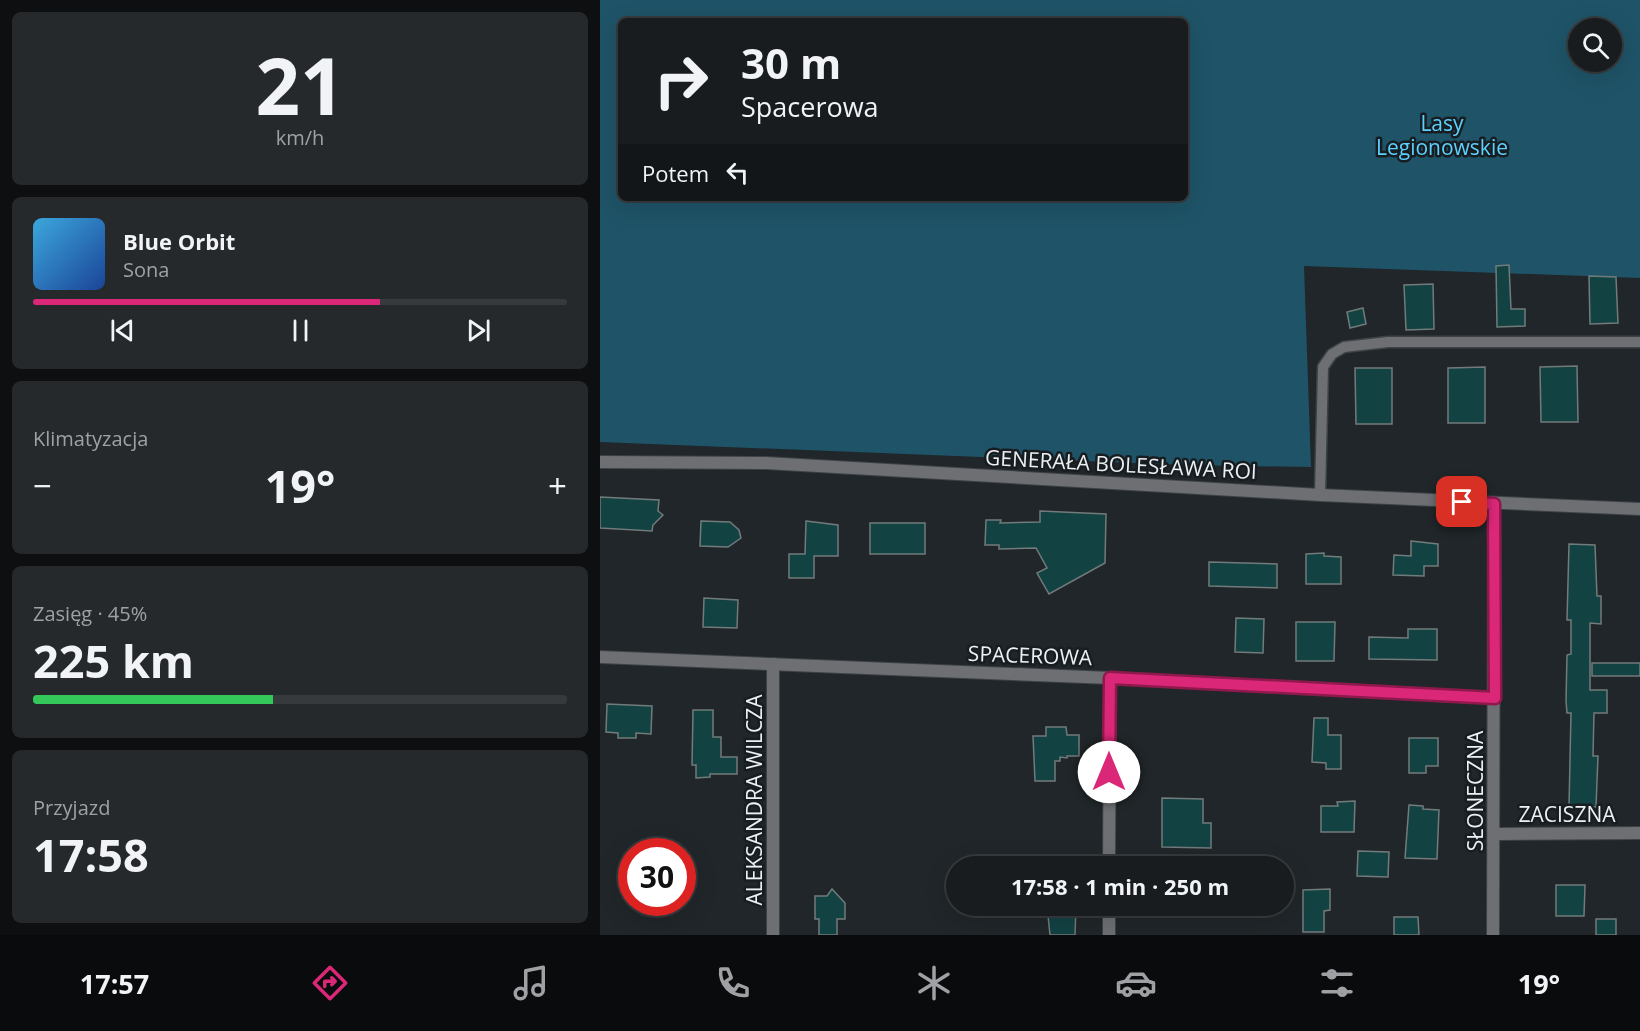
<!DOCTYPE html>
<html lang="pl">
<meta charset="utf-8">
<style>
:root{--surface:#181c1f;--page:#25292c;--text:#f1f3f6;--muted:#9fa1a4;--line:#363a3d;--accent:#db2777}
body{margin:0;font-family:"Open Sans",sans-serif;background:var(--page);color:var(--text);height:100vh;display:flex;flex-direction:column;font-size:22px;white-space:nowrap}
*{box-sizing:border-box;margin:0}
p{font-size:20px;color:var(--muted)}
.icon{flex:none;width:33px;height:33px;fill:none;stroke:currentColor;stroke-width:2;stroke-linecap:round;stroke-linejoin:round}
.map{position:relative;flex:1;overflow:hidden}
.sheet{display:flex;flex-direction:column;gap:12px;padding:12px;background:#0d0f11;width:600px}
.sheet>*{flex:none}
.top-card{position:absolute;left:18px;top:18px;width:570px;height:183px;border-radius:9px;box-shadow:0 6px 24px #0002,0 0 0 2px var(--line);background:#181c1f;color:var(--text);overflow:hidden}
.tools{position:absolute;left:968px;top:18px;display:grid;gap:12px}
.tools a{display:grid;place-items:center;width:54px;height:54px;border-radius:50%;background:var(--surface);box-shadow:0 6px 24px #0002,0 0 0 2px var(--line);font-size:30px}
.speed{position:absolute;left:18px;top:838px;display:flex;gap:12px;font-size:30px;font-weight:700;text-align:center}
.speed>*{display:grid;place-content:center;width:78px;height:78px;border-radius:50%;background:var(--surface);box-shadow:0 6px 24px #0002,0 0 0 2px var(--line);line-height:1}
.speed .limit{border:9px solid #d22;background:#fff;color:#111}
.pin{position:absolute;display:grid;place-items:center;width:51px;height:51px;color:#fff;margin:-26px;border-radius:12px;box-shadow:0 3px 9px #0006}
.me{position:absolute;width:66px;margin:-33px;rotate:0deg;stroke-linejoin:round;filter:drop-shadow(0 0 4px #0008)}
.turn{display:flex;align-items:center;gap:21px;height:126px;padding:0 24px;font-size:27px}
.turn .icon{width:78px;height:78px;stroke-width:2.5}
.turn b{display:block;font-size:42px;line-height:51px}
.then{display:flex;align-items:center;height:57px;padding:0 24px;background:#0003;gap:12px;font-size:22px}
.big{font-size:45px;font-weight:700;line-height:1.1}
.sheet .tile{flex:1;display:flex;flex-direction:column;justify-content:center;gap:9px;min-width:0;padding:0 21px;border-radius:9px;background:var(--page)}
.sheet .dial{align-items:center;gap:0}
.dial b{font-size:78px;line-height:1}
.song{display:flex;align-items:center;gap:18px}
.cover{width:72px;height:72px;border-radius:9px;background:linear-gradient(135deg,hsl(200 70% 55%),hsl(220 70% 35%))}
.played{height:6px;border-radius:3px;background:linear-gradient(90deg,var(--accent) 65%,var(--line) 65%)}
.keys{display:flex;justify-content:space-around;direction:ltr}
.heat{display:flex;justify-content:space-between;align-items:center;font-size:33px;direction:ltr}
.charge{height:9px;border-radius:4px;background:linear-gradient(90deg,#34c759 45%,var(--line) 0)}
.trip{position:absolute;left:346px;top:856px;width:348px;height:60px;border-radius:30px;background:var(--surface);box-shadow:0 6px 24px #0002,0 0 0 2px var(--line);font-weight:700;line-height:60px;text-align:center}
.tab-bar{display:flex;height:96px;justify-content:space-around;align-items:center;background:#0a0b0c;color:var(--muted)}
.tab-bar .icon{width:42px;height:42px}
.tab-bar .on{color:var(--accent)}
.tab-bar b{font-size:27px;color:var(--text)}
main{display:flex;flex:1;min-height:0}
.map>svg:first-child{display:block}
.green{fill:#1f5367;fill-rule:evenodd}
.building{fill:#134243;stroke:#727b7b;stroke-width:1.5}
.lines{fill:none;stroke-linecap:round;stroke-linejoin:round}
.service-casing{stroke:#3c4245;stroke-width:13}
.minor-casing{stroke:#3c4245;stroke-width:14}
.service{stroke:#6d6f72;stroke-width:10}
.minor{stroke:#6d6f72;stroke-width:12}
.route-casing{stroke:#8e194d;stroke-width:15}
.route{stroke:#db2777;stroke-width:10}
.labels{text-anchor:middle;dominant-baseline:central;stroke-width:5;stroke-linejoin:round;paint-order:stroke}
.park-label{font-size:21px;fill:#5cd1ff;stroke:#171d20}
.street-label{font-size:21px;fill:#ebf0f2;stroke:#171d20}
</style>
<main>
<section class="sheet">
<div class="tile dial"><b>21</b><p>km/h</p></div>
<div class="tile">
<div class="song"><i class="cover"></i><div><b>Blue Orbit</b><p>Sona</p></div></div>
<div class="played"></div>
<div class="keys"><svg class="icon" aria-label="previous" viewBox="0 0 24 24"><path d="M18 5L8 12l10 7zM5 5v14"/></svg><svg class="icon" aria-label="pause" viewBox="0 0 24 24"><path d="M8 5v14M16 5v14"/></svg><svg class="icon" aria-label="next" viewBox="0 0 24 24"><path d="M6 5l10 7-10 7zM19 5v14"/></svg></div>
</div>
<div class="tile"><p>Klimatyzacja</p>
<div class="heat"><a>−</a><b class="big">19°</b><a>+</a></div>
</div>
<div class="tile"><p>Zasięg · 45%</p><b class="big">225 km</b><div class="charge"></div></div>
<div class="tile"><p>Przyjazd</p><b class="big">17:58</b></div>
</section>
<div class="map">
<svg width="1040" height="935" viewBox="0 0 1040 935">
<rect width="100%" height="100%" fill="#202629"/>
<path class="green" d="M 0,0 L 1040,0 L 1040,278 L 704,266 L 711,467 L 585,465 L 0,442 ZM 21,21 L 585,21 L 585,198 L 21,198 ZM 978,28 L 1011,28 L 1011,62 L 978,62 Z"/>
<g class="building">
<path d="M 909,265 L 911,309 L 925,309 L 925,326 L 897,327 L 896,266 Z"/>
<path d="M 989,276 L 1016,277 L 1018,323 L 990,324 Z"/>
<path d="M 833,284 L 834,329 L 806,330 L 804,285 Z"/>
<path d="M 763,308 L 766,324 L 750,328 L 747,312 Z"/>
<path d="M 977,366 L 978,422 L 941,422 L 940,367 Z"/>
<path d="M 885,367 L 885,423 L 848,423 L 848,368 Z"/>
<path d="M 755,368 L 792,368 L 792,424 L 756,424 Z"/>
<path d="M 0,497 L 59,500 L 58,511 L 63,515 L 53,525 L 52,531 L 0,528 Z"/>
<path d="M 440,511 L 506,514 L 505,563 L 449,594 L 437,573 L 447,568 L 436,548 L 399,549 L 399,545 L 385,545 L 386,520 L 401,520 L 400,523 L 440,522 Z"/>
<path d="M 101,521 L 130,522 L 139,530 L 141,538 L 128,547 L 100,546 Z"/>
<path d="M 206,521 L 238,525 L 238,556 L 214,556 L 214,578 L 189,578 L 189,554 L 205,554 Z"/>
<rect x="270" y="523" width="55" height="31"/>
<path d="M 811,541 L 838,544 L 838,566 L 824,566 L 824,576 L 793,575 L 794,555 L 811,556 Z"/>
<path d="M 969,544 L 995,545 L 997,596 L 1001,596 L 1001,624 L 990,623 L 990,690 L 1007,690 L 1007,713 L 994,713 L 993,756 L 998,756 L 996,807 L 969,806 L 971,713 L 967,713 L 966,701 L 967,655 L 971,654 L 971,620 L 967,620 Z"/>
<path d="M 724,553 L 724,556 L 741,557 L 741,584 L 706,584 L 706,554 Z"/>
<path d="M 609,562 L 677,564 L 677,588 L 609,586 Z"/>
<path d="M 104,598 L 138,600 L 137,628 L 103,627 Z"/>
<path d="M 636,618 L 664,619 L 663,653 L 635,652 Z"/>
<path d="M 696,622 L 735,622 L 734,661 L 696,661 Z"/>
<path d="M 808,629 L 837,629 L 837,660 L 769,659 L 769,637 L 808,638 Z"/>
<rect x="992" y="663" width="48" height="13"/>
<path d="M 7,704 L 52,706 L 51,734 L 36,733 L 36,738 L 18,738 L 18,733 L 6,732 Z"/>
<path d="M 93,710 L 113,710 L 113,737 L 121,737 L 121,757 L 137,757 L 137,774 L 110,774 L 110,777 L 96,778 L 96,765 L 92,765 Z"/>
<path d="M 714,718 L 728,718 L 728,735 L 741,735 L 741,769 L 726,769 L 726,763 L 712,762 Z"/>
<path d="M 446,727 L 466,727 L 467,735 L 479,735 L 479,756 L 467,756 L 467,758 L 460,757 L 460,761 L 455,761 L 455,781 L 435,781 L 433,736 L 446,736 Z"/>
<path d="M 809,738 L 838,738 L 838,766 L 826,766 L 826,773 L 809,773 Z"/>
<path d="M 562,798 L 603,799 L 603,823 L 611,823 L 611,848 L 562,847 Z"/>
<path d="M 755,801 L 754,832 L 721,832 L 721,806 L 738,806 L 737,802 Z"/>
<path d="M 809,805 L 823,806 L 823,809 L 839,810 L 837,859 L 805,858 Z"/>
<path d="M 758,851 L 789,852 L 788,877 L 757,876 Z"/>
<path d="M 956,885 L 985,885 L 984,916 L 956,916 Z"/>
<path d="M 232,889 L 245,903 L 245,919 L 237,919 L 237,935 L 219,935 L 219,919 L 215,919 L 215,896 L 227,896 Z"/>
<path d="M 730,889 L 730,910 L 724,911 L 724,932 L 703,932 L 703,890 Z"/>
<path d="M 447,906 L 476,906 L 475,935 L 450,935 Z"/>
<path d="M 794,917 L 818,917 L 819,935 L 794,935 Z"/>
<rect x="996" y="919" width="20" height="16"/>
</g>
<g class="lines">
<defs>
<path id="service" d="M 720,495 L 723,367 L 732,354 L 744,347 L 788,342 L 1040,342"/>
<g id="minor">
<path d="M 0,462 L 166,463 L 720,495 L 1040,509"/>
<path d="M 0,657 L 510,678 L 895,698"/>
<path d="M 173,664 L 173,935"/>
<path d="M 894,834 L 1040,833"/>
<path d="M 509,867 L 510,678"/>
<path d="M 509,935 L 509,906"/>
<path d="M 893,935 L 894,504"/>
</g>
</defs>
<use href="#service" class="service-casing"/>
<use href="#minor" class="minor-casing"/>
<use href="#service" class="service"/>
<use href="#minor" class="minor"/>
</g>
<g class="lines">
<defs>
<path id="route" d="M 509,772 L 510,678 L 895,698 L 894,504 L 862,502"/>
</defs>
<use href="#route" class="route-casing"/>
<use href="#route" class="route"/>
</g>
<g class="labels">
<g class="park-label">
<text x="842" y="123">Lasy<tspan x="842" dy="24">Legionowskie</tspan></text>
</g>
<g class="street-label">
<text transform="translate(521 464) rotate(3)">GENERAŁA BOLESŁAWA ROI</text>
<text transform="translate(430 655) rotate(2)">SPACEROWA</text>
<text transform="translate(875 791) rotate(-90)">SŁONECZNA</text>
<text transform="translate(154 800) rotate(-90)">ALEKSANDRA WILCZA</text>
<text x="967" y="814">ZACISZNA</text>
</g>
</g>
</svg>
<div class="tools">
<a><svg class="icon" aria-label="search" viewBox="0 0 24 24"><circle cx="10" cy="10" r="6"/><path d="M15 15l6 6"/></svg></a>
</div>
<div class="speed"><div class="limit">30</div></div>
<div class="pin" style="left:862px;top:502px;background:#d93025"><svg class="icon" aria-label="arrive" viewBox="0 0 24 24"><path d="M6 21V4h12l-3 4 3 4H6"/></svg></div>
<svg class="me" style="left:509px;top:772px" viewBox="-20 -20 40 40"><circle r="19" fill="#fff"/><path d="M0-13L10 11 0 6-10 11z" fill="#db2777"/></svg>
<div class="trip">17:58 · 1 min · 250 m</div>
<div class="top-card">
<div class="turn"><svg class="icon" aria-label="right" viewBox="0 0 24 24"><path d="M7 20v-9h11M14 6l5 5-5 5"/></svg><div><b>30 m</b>Spacerowa</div></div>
<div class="then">Potem<svg class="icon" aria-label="left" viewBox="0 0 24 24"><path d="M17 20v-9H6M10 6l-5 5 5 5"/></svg></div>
</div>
</div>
</main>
<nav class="tab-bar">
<b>17:57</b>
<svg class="icon on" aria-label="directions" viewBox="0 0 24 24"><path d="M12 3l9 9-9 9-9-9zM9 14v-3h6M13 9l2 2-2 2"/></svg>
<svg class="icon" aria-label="music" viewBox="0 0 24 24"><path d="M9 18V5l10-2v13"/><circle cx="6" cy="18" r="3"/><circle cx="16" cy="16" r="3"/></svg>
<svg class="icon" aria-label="phone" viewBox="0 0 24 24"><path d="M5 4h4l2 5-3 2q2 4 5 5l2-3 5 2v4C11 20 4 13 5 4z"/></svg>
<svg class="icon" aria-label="climate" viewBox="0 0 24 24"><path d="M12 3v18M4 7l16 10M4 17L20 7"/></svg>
<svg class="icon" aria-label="car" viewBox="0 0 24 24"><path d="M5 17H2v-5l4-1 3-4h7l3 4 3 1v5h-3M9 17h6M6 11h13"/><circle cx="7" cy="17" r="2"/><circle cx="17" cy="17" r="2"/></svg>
<svg class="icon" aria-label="filters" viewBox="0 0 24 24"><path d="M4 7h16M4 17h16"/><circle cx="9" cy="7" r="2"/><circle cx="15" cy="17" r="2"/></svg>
<b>19°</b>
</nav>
